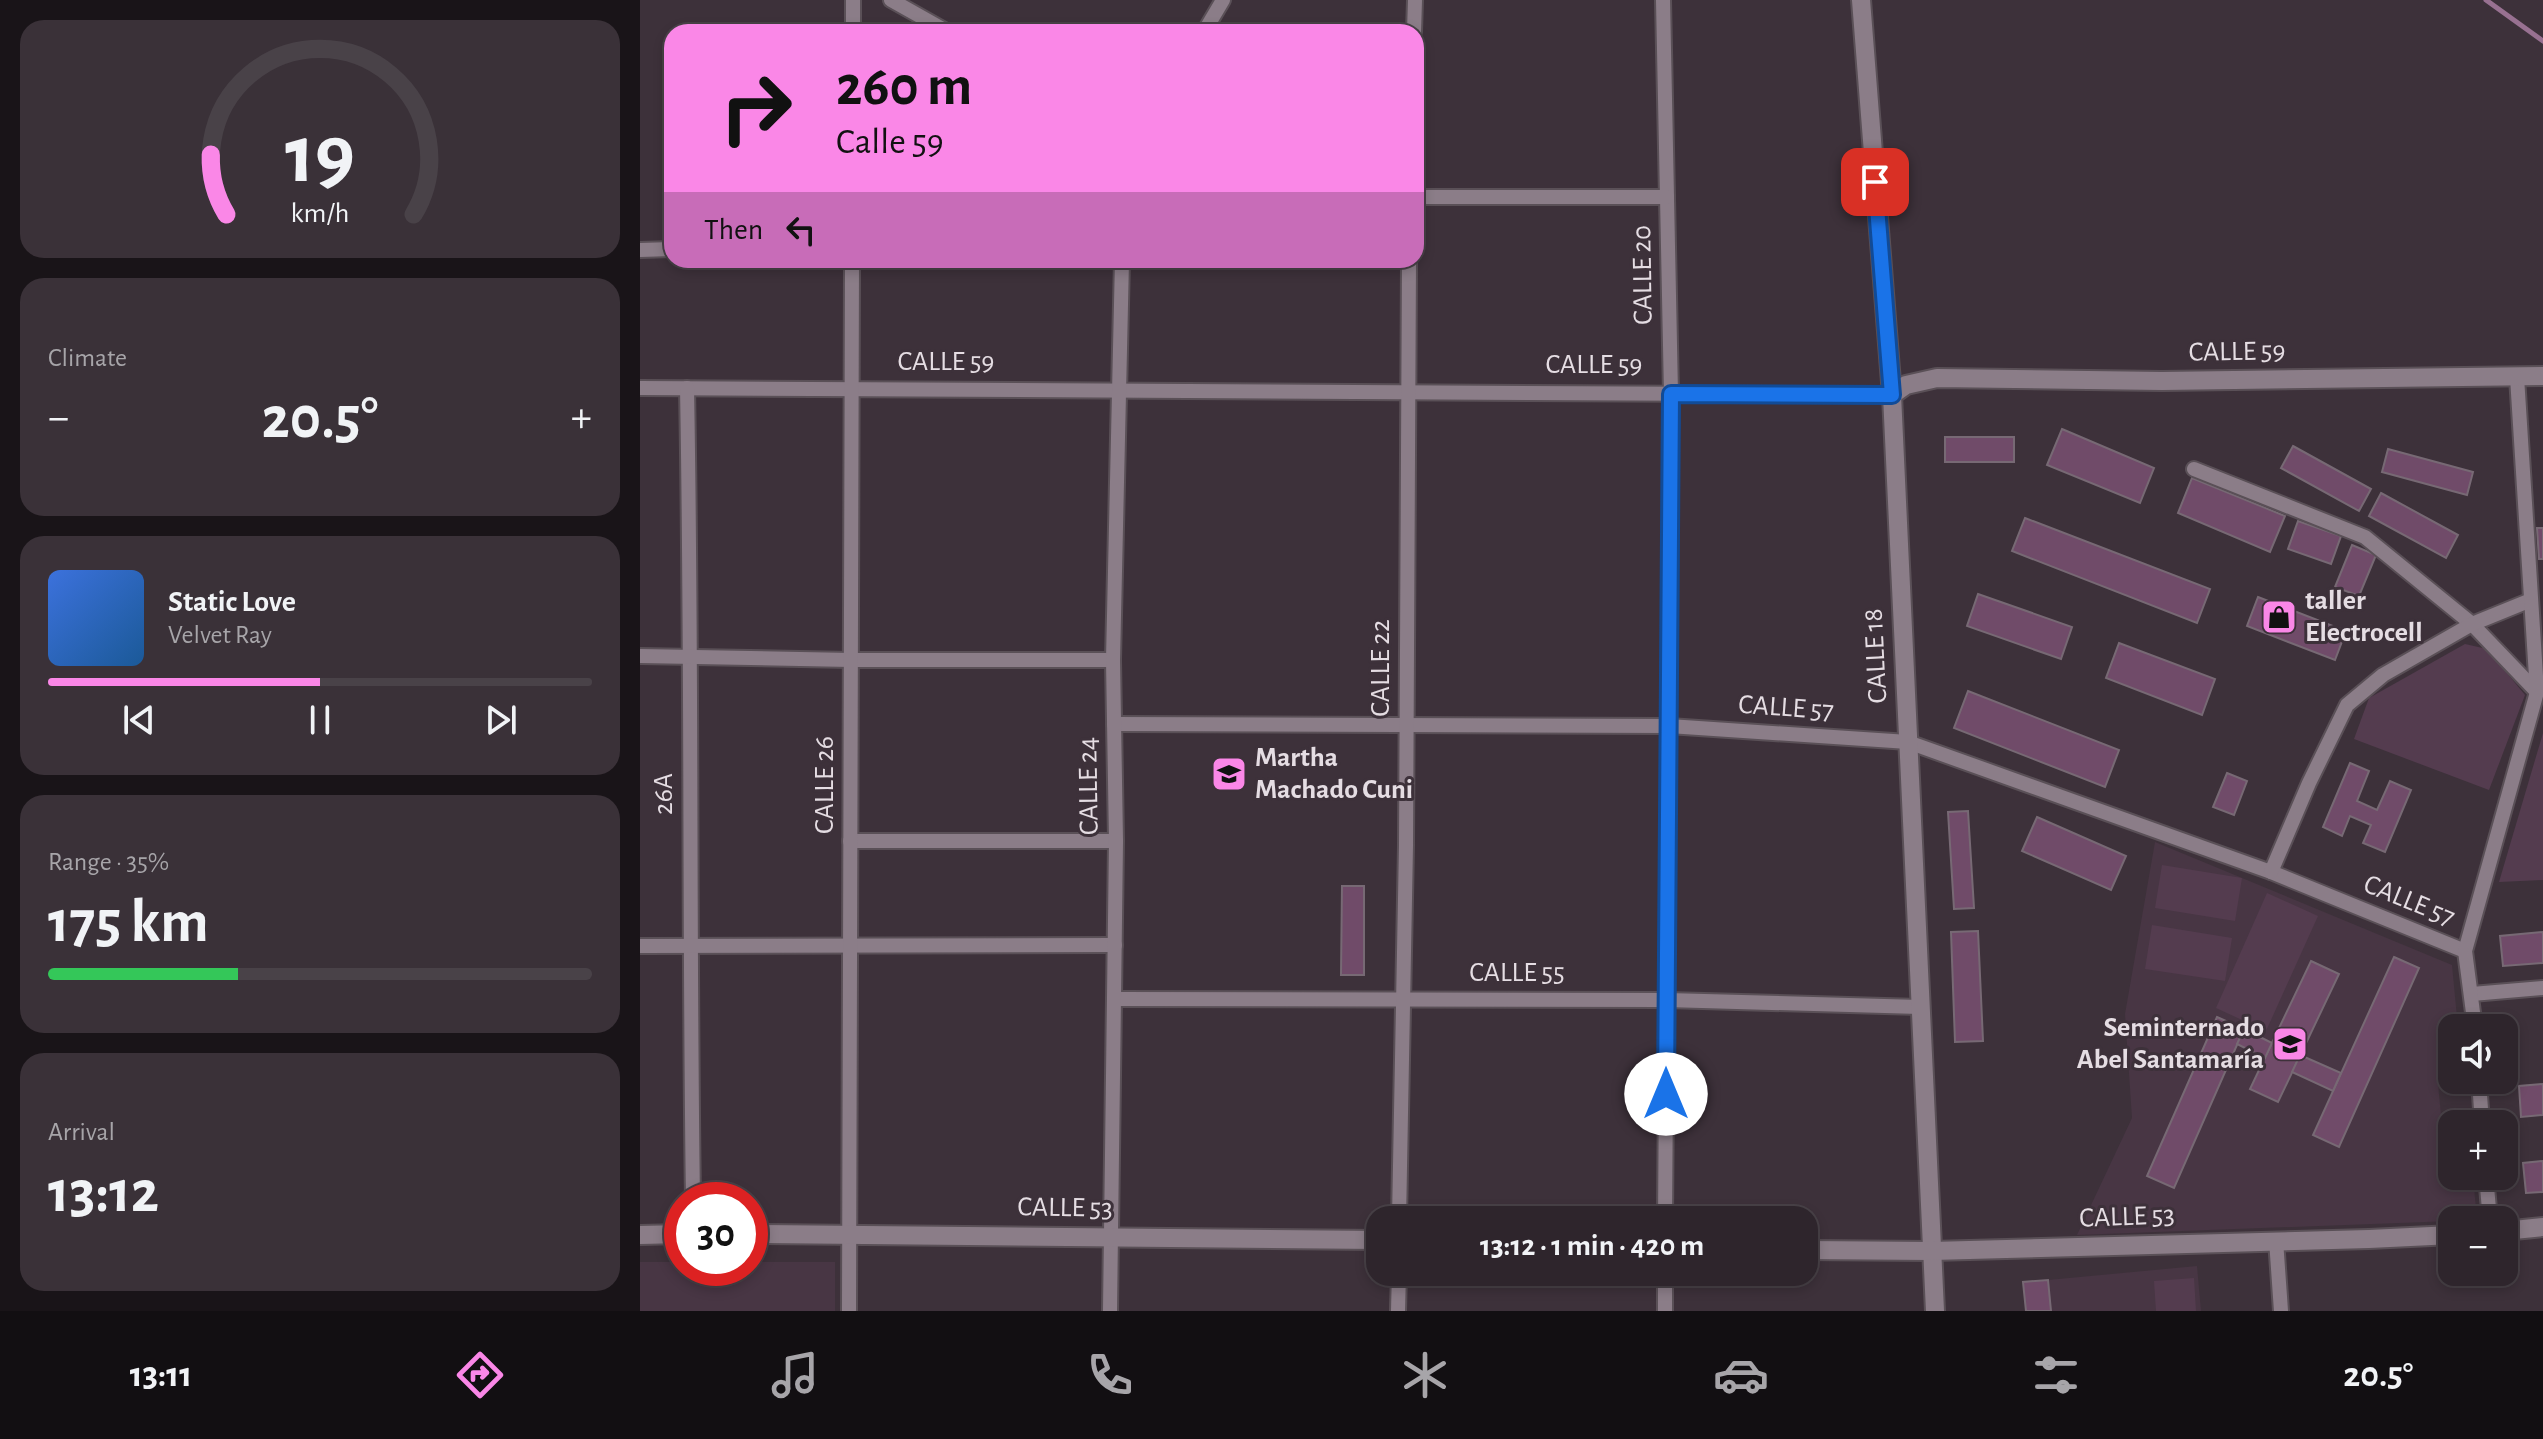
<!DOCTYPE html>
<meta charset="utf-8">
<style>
:root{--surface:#2e252c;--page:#3a3138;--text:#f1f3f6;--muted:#a7a5a9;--line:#494248;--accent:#fa87e7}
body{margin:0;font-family:"Alegreya Sans",sans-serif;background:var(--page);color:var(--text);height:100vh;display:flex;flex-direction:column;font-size:30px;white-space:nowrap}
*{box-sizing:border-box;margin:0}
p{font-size:26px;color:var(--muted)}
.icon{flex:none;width:44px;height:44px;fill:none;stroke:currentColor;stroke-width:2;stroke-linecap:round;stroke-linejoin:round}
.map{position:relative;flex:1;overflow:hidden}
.sheet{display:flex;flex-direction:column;gap:20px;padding:20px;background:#191418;width:640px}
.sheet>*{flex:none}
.hud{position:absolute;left:24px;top:24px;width:760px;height:244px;border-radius:24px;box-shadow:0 4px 12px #0003,0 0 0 2px var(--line);background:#fa87e7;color:#111;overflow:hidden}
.fabs{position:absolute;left:1798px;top:1014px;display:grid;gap:16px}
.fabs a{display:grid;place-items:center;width:80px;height:80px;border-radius:16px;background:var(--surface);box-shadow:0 4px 12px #0003,0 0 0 2px var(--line);font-size:40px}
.speed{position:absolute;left:24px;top:1182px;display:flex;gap:16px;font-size:40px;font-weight:700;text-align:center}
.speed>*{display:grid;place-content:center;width:104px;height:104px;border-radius:50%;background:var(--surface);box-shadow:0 4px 12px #0003,0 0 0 2px var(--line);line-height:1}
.speed .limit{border:12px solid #d22;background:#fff;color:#111}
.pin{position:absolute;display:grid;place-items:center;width:68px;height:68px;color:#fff;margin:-34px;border-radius:16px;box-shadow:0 4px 12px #0006}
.me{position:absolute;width:88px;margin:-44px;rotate:0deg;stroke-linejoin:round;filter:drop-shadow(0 0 6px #0008)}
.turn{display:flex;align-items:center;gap:28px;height:168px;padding:0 40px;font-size:36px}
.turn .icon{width:104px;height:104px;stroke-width:2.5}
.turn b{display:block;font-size:56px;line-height:68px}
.then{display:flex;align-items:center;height:76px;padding:0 40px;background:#0003;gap:16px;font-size:30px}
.big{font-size:60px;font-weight:700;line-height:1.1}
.sheet .widget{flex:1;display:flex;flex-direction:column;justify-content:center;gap:12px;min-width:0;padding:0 28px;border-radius:24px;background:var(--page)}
.sheet .dial{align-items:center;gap:0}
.dial svg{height:208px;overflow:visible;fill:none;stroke:var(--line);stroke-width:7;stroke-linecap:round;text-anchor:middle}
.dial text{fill:var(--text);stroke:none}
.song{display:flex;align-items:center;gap:24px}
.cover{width:96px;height:96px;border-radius:12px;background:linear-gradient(135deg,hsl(220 70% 55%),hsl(210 70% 35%))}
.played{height:8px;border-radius:4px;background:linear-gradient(90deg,var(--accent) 50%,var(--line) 50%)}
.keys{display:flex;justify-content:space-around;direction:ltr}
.heat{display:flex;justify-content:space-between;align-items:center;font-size:44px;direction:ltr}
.charge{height:12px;border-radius:6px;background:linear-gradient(90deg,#34c759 35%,var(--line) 0)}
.trip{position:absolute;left:726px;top:1206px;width:452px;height:80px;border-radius:24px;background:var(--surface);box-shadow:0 4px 12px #0003,0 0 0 2px var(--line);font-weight:700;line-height:80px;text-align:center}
.tab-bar{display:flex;height:128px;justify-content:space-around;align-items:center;background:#120f12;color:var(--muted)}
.tab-bar .icon{width:56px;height:56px}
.tab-bar .current{color:var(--accent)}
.tab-bar b{font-size:36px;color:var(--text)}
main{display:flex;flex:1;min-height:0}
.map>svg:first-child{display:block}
.built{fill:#483644}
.green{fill:#543c4f}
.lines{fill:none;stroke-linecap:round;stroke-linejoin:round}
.stream{stroke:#987191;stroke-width:5}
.building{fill:#704b69;stroke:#776974;stroke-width:2}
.minor-casing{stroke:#5a5057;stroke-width:18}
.tertiary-casing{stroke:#5a5057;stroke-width:22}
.minor{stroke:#8b7d88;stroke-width:14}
.tertiary{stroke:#8b7d88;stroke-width:18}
.route-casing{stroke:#114b97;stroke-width:20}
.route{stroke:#1a73e8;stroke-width:14}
.labels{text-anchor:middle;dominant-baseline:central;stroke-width:6;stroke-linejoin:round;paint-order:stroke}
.street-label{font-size:28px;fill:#e5dde3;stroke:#3d313a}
.poi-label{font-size:28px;font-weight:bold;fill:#e5dde3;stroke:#3d313a;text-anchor:start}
</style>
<main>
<section class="sheet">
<div class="widget dial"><svg viewBox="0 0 100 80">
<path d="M14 69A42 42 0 1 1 86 69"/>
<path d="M14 69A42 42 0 0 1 8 46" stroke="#fa87e7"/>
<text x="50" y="56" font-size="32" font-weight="700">19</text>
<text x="50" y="72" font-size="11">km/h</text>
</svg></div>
<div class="widget"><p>Climate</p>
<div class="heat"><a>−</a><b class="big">20.5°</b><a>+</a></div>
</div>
<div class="widget">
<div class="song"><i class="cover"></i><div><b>Static Love</b><p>Velvet Ray</p></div></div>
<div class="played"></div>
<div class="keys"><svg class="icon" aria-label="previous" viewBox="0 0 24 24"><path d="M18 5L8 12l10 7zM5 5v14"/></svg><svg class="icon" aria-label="pause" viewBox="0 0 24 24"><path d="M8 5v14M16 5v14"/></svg><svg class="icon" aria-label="next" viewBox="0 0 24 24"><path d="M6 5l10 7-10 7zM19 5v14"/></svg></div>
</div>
<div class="widget"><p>Range · 35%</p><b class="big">175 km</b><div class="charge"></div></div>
<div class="widget"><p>Arrival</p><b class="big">13:12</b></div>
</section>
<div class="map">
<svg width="1903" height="1311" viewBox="0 0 1903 1311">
<rect width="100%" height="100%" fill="#3d313a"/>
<g class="built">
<path d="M 1515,842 L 1812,965 L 1818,1028 L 1812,1028 L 1812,1061 L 1796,1063 L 1803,1136 L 1812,1135 L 1812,1176 L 1833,1176 L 1836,1209 L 1829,1216 L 1812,1221 L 1437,1235 L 1492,1118 L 1485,1014 Z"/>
<path d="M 0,1262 L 42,1262 L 42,1268 L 110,1268 L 110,1262 L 195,1262 L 195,1311 L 0,1311 Z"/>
<path d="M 1557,1266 L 1561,1311 L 1411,1311 L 1408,1280 Z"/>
</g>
<g class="green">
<path d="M 1825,644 L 1847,649 L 1885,695 L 1849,790 L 1714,739 L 1729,698 Z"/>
<path d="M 1903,733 L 1903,880 L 1859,882 Z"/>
<path d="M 1522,865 L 1602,878 L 1595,921 L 1515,908 Z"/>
<path d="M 1627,893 L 1678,916 L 1626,1031 L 1576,1008 Z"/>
<path d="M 1512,925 L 1592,938 L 1585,981 L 1505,969 Z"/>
<path d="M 1554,1278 L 1556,1311 L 1516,1311 L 1514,1281 Z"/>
</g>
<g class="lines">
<path class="stream" d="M 1846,0 L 1903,41"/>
</g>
<g class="building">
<path d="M 1422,429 L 1514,468 L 1500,503 L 1407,465 Z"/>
<rect x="1305" y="437" width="69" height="25"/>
<path d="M 1653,446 L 1731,489 L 1719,511 L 1641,468 Z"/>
<path d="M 1748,449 L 1833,472 L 1827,495 L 1742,472 Z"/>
<path d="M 1552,478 L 1645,516 L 1630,552 L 1538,513 Z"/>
<path d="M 1741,493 L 1818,535 L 1806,558 L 1729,516 Z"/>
<path d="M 1385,518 L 1570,589 L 1557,623 L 1372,551 Z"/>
<path d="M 1658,521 L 1701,536 L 1691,564 L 1648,549 Z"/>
<path d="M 1897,528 L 1903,528 L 1903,559 L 1899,559 Z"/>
<path d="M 1712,545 L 1736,555 L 1719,596 L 1695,587 Z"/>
<path d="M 1338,594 L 1432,627 L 1421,659 L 1327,626 Z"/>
<path d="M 1618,597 L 1706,631 L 1695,660 L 1607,626 Z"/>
<path d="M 1479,643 L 1575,679 L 1562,715 L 1466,678 Z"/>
<path d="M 1328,691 L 1479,750 L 1465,787 L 1314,728 Z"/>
<path d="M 1710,763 L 1729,771 L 1717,801 L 1737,810 L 1750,781 L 1771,790 L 1745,852 L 1723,843 L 1731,825 L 1710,816 L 1702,836 L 1683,827 Z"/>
<path d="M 1587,773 L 1607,781 L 1594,815 L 1573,807 Z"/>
<path d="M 1328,811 L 1334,908 L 1314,909 L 1308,812 Z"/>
<path d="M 1397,817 L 1486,856 L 1471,890 L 1382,851 Z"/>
<path d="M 702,886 L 724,886 L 724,975 L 701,975 Z"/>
<path d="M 1338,931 L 1343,1041 L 1315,1042 L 1311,932 Z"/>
<path d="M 1903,932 L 1903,963 L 1863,966 L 1860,936 Z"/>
<path d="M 1754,957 L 1779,968 L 1699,1147 L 1673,1135 Z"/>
<path d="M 1671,961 L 1699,974 L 1638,1102 L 1610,1089 Z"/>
<path d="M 1577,1017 L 1604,1029 L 1534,1188 L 1507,1176 Z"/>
<path d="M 1604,1029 L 1632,1043 L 1625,1058 L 1597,1044 Z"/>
<path d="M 1660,1055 L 1701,1073 L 1693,1091 L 1652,1072 Z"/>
<path d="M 1903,1084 L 1903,1115 L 1881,1117 L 1879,1086 Z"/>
<path d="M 1903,1161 L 1903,1192 L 1886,1193 L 1883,1163 Z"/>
<path d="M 1408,1280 L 1411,1311 L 1386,1311 L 1383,1282 Z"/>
</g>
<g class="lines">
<defs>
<g id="minor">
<path d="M 251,0 L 308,32"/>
<path d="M 1023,0 L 1031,394 L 1025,1220"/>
<path d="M 213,32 L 213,0"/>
<path d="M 564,32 L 583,0"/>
<path d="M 774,32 L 775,0"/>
<path d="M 776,197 L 1027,197"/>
<path d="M 0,250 L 32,249"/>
<path d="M 0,388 L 1252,395"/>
<path d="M 47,388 C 52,659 49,929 53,1200"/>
<path d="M 1554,469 L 1725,537 L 1832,624 L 1897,692"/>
<path d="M 0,656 L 211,660 L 473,660"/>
<path d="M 474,724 L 1029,726 L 1268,742 L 1631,872 L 1825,951"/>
<path d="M 210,841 L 476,841"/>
<path d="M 1631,872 L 1669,783 L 1707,705 L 1743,675 L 1832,624 L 1891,600"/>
<path d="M 0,946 L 475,945"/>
<path d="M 1832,994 L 1903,988"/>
<path d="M 474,999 L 1027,1000 L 1280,1007"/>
<path d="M 1835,1028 L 1825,951 L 1897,692 L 1877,377"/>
<path d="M 1839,1080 L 1842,1124"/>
<path d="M 1846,1176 L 1850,1220"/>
<path d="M 759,1220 L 766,845 L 769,260"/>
<path d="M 1636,1240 L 1641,1311"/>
<path d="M 209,1311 L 212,260"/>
<path d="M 470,1311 L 476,841 L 473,660 L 482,260"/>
<path d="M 758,1311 L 759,1272"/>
<path d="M 1025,1311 L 1025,1272"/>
</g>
<g id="tertiary">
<path d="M 1221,0 L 1252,395 L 1295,1311"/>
<path d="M 1252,395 L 1266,385 L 1297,378 L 1522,381 L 1903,376"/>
<path d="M 1864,1231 L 1903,1227"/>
<path d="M 110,1234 L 740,1240"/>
<path d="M 0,1235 L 42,1234"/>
<path d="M 1164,1250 L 1292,1251 L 1729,1239 L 1812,1235"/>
</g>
</defs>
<use href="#minor" class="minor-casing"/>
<use href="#tertiary" class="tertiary-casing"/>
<use href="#minor" class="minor"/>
<use href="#tertiary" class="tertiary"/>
</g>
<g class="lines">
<defs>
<path id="route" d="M 1026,1094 L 1031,394 L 1252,395 L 1235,182"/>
</defs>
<use href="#route" class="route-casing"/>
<use href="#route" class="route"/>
</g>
<defs>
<symbol id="shop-square" viewBox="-11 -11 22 22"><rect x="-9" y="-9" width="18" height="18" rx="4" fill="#fa87e7" stroke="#3d313a"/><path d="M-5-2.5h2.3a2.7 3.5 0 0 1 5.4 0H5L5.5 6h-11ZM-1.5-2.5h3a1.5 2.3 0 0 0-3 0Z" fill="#111"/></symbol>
<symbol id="school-square" viewBox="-11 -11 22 22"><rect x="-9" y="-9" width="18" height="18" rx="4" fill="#fa87e7" stroke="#3d313a"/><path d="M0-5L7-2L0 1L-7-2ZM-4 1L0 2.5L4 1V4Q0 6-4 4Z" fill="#111"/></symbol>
</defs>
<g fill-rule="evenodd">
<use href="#shop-square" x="1619" y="597" width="40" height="40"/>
<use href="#school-square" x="569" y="754" width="40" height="40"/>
<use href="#school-square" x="1630" y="1024" width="40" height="40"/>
</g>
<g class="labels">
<g class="street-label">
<text transform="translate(1003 275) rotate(-91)">CALLE 20</text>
<text transform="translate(1597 352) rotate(-1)">CALLE 59</text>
<text x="306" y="362">CALLE 59</text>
<text x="954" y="365">CALLE 59</text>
<text transform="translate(1236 656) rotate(-93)">CALLE 18</text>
<text transform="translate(741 668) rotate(-90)">CALLE 22</text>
<text transform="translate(1146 708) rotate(4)">CALLE 57</text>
<text transform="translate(185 785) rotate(-90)">CALLE 26</text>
<text transform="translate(449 786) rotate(-91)">CALLE 24</text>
<text transform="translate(24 794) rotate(-90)">26A</text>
<text transform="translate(1769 901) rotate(22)">CALLE 57</text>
<text x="877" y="973">CALLE 55</text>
<text transform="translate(425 1208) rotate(1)">CALLE 53</text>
<text transform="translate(1487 1217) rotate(-2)">CALLE 53</text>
</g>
<g class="poi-label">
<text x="1665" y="601">taller<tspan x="1665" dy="32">Electrocell</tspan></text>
<text x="615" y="758">Martha<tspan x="615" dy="32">Machado Cuni</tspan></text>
<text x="1624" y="1028" text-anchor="end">Seminternado<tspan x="1624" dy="32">Abel Santamaría</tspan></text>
</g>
</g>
</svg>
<div class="fabs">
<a><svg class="icon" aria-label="sound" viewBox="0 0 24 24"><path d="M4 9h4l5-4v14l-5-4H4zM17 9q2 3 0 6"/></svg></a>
<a>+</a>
<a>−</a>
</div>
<div class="speed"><div class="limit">30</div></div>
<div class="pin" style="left:1235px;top:182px;background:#d93025"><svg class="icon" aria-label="arrive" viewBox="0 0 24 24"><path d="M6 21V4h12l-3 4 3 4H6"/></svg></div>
<svg class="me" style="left:1026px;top:1094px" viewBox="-20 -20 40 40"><circle r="19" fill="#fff"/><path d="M0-13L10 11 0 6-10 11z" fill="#1a73e8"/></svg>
<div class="trip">13:12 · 1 min · 420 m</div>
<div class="hud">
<div class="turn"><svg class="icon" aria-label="right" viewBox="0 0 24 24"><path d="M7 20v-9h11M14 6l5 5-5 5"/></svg><div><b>260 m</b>Calle 59</div></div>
<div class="then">Then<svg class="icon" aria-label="left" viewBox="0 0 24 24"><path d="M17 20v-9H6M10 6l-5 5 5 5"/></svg></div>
</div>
</div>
</main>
<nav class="tab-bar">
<b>13:11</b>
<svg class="icon current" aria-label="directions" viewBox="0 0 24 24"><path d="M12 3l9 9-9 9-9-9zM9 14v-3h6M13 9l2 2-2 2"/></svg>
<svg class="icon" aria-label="music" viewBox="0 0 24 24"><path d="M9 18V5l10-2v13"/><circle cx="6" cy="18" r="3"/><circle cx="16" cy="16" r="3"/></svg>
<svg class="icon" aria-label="phone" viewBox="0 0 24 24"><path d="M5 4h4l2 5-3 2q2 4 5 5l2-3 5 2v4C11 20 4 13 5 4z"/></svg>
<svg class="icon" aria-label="climate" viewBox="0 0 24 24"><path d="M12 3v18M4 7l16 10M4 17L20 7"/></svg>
<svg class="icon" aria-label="car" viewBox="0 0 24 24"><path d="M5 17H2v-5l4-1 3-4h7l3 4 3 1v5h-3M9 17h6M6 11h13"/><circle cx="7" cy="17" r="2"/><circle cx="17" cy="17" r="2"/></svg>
<svg class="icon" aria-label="filters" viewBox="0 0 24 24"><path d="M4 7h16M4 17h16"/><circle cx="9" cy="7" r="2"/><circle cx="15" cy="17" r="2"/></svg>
<b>20.5°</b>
</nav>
